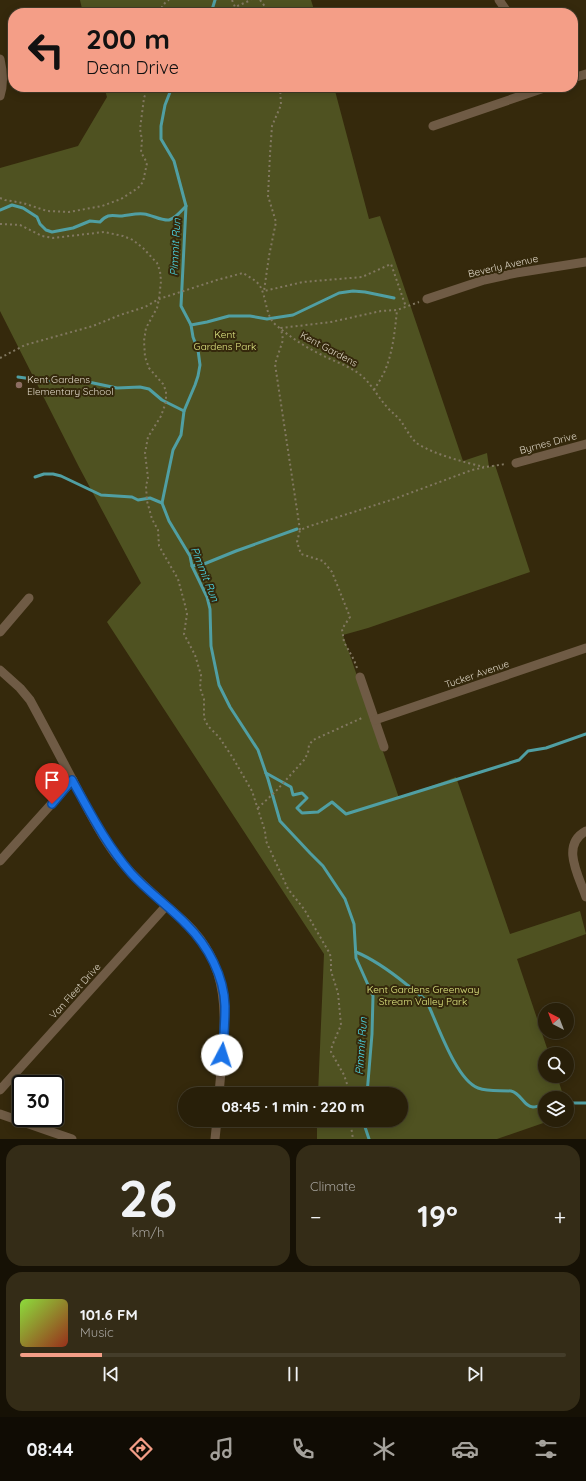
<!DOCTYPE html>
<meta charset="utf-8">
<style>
:root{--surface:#281f09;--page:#342c17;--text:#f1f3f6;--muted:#a5a29c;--line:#443d2a;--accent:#f49e87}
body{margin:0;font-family:Quicksand,sans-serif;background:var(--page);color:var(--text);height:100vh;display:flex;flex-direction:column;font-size:15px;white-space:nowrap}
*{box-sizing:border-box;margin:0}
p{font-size:13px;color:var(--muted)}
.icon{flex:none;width:22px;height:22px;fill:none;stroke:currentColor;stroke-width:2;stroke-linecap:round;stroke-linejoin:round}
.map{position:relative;height:1139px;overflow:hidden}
.panel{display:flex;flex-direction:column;gap:6px;padding:6px;background:#161105;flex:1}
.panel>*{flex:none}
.banner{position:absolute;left:8px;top:8px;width:570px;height:84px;border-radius:16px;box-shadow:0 2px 10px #0003,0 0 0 1px var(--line);background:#f49e87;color:#111;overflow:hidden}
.needle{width:26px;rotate:318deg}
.tools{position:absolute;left:538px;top:1003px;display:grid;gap:8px}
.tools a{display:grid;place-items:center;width:36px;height:36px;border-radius:50%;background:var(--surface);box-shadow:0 2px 10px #0003,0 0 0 1px var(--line);font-size:20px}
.speed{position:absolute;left:12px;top:1075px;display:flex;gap:8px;font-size:20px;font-weight:700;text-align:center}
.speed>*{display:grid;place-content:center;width:52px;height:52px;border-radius:50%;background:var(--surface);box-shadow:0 2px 10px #0003,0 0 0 1px var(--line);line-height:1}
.speed .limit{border:2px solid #111;border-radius:6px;background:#fff;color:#111}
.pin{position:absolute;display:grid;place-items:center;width:34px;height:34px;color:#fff;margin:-41px -17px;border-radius:50% 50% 50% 0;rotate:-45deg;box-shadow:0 0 4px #0007}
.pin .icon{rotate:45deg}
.me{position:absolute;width:44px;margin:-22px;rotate:5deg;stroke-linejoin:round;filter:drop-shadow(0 0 3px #0008)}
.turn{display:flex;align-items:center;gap:14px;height:84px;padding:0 12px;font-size:18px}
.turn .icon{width:52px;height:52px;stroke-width:2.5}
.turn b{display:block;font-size:28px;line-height:34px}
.big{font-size:30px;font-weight:700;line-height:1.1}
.panel .card{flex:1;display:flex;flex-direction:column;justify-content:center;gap:6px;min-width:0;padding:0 14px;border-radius:16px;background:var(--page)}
.panel .dial{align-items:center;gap:0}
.dial b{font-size:52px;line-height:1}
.song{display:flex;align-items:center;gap:12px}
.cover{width:48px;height:48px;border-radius:6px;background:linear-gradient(135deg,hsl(90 70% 55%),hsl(10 70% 35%))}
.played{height:4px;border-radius:2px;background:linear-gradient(90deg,var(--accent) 15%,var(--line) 15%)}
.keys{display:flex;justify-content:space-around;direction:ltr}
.heat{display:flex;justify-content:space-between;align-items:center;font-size:22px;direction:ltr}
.panel .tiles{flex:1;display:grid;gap:6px;grid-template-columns:1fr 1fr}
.card:last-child{grid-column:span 2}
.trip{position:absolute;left:178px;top:1087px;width:230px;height:40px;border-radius:20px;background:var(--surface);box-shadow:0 2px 10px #0003,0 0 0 1px var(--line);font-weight:700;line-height:40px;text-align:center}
.dock{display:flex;height:64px;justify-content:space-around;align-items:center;background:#100c04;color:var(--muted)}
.dock .icon{width:28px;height:28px}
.dock .current{color:var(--accent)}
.dock b{font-size:18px;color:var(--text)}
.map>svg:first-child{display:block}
.green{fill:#4f5221}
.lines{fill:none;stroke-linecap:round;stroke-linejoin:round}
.stream{stroke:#509fa3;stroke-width:3}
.path{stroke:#827861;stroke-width:2;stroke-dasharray:2 3;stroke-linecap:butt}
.minor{stroke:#6f5b45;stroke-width:9}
.route-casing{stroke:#114b97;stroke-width:10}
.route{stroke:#1a73e8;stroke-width:7}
.education-dot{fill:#8d6e63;stroke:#35290c;stroke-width:1.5}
.labels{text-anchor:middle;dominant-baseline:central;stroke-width:4;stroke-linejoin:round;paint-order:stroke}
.street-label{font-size:10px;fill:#dfd7c7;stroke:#35290c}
.park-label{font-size:10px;fill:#dfe682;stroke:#35290c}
.poi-label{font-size:10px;fill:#dfd7c7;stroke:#35290c;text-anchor:start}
.water-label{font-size:11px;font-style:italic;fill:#4de1f2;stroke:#35290c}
</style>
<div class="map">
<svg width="586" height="1139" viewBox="0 0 586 1139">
<rect width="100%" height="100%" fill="#35290c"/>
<g class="green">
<path d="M 80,0 L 311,0 L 315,13 L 83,13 Z"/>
<path d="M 104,87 L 334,87 L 369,219 L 380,216 L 463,461 L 487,453 L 489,467 L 495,465 L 530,572 L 368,628 L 343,635 L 399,798 L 456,777 L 510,934 L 580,911 L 586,934 L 517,959 L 549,1054 L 545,1054 L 545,1076 L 557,1076 L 564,1098 L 545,1098 L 545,1120 L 552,1120 L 497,1139 L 317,1139 L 317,1120 L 401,1120 L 401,1094 L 318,1094 L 324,954 L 107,622 L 141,583 L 79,467 L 0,311 L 0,168 L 78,146 L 107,97 Z"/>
</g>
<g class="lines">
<g class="stream">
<path d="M 211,13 L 215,0"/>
<path d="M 172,87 L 165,105 L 161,126 L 161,139 L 174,161 L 186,206 L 181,306 L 191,325 L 193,337 L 198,350 L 200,365 L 198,376 L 195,385 L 184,411 L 181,435 L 173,450 L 162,503 L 169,521 L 190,556 L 192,566 L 207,597 L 210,609 L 211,646 L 219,685 L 230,707 L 258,750 L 268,779 L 280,821 L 310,853 L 323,866 L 345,899 L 354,924 L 356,958 L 373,996 L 372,1034 L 367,1094"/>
<path d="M 0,210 L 12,205 L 23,208 L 37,217 L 40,224 L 46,230 L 52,232 L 73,228 L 90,221 L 100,222 C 108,213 112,216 122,216 C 130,215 137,213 144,214 C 152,215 162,221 169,220 C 176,218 181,211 186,206"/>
<path d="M 191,325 L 207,322 L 229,316 L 250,316 L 267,319 L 293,315 L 339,293 L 353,291 L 365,292 L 394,298"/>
<path d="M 18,377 L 47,381 L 69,381 L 79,380 L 117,388 L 140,387 L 149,389 L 162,400 L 184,411"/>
<path d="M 35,477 L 44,474 L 53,474 L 61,476 L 101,495 L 132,497 L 138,500 L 150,498 L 162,503"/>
<path d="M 192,566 L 204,564 L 236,551 L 297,529"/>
<path d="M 266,773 L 291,787 L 293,795 L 302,793 L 307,798 L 297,808 L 302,813 L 318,812 L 332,802 L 346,814 L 519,760 L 528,751 L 546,748 L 586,734"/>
<path d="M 356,952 C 375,960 390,971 406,984 C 414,990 421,995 427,1002 C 437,1023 456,1080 478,1088 C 489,1092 500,1090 511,1091 C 521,1093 524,1107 533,1107 C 536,1107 541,1105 545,1105"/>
<path d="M 567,1103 L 586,1103"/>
<path d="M 365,1120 L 365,1127 L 369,1139"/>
</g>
<g class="path">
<path d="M 232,0 L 235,7 L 251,0"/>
<path d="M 260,0 L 270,13"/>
<path d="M 160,13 C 161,7 164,3 169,0"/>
<path d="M 280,87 L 281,105 L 272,126 L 270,154 L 268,196 L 276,222 L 269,256 L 264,291 L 303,282 L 362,277 L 391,264 L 406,307"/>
<path d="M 0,198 L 5,200 L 23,203 L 47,211 L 69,212 L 102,206 L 121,199 L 138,188 L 143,182 L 147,163 L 141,152 L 142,140 L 140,129 L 144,98 L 148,87"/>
<path d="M 0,224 L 20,225 L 42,236 L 53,238 L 104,232 L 123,236 L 133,240 L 143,248 L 157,263 L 160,271 L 161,281 L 159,299 L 157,308 L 146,328 L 144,341 L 145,357 L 149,368 L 163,384 L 166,391 L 166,402 L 161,416 L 148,437 L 145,453 L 148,478 L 146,486 L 147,501 L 152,519 L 158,530 L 159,546 L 178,579 L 185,605 L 187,614 L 184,634 L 195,655 L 201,675 L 200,688 L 204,699 L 204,718 L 208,726 L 219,737 L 233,758 L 252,791 L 265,831 L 266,841 L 288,889 L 304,909 L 330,954 L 331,961 L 331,971 L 338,993 L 341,1025 L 332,1046 L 331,1052 L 344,1075 L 349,1090 L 349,1094"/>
<path d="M 0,358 L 25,345 L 93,326 L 120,315 L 145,307 L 159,299 L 217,280 L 243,273 C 249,277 256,280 260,286 C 267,298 265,316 276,325 C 290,337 305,347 322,355 C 335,362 350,366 362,376 C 372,385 378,397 387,407 C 391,412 396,415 400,420 C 406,428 410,438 418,444 C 436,455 464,462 484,467"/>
<path d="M 374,390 C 378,383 383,376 386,368 C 393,350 395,330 397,310"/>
<path d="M 300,530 L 275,364 L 283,340 L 281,328 L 331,322 L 381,311 L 397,310 L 419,302"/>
<path d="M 357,668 L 354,660 L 344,642 L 342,629 L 350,617 L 332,572 L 323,561 L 301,554 L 297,542 L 300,530 L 310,526 L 394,499 L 472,470 L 486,467 L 506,464"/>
<path d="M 258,808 L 276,791 L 304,760 L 308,753 L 309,745 L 313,740 L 364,717"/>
<path d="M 350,1120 L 353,1139"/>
</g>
<g class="minor">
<path d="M 499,0 L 508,13"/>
<path d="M 0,59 C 3,72 4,84 0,96"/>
<path d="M 573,78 L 586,74"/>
<path d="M 433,126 L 547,87"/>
<path d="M 427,299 L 484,280 L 516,273 L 586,262"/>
<path d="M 516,463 L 586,444"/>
<path d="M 0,632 L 29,598"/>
<path d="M 0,670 L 20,688 L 30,700 C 47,731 63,762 80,794 C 90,814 101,835 115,854 C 135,880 162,901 186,923 C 237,972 224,1031 219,1094"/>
<path d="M 360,677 L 384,747"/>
<path d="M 375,720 L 586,648"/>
<path d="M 586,831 C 560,845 579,876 586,897"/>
<path d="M 0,861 L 73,780"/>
<path d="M 0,1090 L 166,906"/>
<path d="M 0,1114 L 72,1139"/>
<path d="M 215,1139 L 217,1120"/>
</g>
</g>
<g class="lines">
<defs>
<path id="route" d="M 52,804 L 72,780 C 91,814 106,844 131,873 C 148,892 170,907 187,925 C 208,946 224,976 225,1006 C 225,1023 224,1039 222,1055"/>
</defs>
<use href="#route" class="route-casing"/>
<use href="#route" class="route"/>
</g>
<circle class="education-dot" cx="19" cy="385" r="4"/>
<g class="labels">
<g class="street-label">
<text transform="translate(503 266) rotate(-13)">Beverly Avenue</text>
<text transform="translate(329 349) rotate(28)">Kent Gardens</text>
<text transform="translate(548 443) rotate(-15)">Byrnes Drive</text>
<text transform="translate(477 674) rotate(-19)">Tucker Avenue</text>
<text transform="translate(75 991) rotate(-48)">Van Fleet Drive</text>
</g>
<g class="park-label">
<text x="225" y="334">Kent<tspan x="225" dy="12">Gardens Park</tspan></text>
<text x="423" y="989">Kent Gardens Greenway<tspan x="423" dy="12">Stream Valley Park</tspan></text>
</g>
<g class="poi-label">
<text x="27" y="379">Kent Gardens<tspan x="27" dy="12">Elementary School</tspan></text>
</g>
<g class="water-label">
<text transform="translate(175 247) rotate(-87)">Pimmit Run</text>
<text transform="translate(205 574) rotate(68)">Pimmit Run</text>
<text transform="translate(361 1046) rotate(-86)">Pimmit Run</text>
</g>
</g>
</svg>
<div class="tools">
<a><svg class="needle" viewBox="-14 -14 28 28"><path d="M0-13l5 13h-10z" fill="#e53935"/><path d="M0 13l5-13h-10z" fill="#a5a29c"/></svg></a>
<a><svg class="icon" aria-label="search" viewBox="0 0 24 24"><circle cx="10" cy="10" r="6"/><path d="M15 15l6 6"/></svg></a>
<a><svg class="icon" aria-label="layers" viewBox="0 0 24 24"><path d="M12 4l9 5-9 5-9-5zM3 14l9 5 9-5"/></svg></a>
</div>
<div class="speed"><div class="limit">30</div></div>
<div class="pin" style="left:52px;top:804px;background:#d93025"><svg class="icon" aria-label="arrive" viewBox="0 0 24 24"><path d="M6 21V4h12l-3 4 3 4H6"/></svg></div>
<svg class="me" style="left:222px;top:1055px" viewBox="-20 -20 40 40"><circle r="19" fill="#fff"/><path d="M0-13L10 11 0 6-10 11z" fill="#1a73e8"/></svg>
<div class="trip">08:45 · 1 min · 220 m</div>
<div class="banner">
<div class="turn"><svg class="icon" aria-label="left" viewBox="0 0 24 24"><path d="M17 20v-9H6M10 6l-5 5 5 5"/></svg><div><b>200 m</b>Dean Drive</div></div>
</div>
</div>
<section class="panel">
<div class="tiles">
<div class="card dial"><b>26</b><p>km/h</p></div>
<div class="card"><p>Climate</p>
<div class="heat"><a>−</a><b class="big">19°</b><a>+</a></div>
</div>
<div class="card">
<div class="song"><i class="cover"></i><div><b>101.6 FM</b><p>Music</p></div></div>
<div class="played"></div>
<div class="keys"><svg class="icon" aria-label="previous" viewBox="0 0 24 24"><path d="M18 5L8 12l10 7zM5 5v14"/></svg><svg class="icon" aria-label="pause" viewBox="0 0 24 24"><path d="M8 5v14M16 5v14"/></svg><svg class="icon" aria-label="next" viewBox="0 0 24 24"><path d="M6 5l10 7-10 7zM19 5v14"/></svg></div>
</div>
</div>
</section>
<nav class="dock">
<b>08:44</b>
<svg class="icon current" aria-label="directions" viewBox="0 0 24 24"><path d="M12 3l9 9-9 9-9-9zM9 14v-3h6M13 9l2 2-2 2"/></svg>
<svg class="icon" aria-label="music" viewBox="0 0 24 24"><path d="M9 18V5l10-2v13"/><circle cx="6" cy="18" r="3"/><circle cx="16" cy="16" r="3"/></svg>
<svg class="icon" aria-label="phone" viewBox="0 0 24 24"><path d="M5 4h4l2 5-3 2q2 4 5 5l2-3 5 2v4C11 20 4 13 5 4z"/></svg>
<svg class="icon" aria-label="climate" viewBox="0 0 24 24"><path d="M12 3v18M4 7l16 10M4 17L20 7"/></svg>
<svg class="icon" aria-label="car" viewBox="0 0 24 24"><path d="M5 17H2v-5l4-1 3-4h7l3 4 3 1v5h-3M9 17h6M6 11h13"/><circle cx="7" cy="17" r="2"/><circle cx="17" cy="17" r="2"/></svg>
<svg class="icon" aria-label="filters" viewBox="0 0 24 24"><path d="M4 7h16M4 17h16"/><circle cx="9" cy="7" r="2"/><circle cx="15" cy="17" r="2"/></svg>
</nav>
